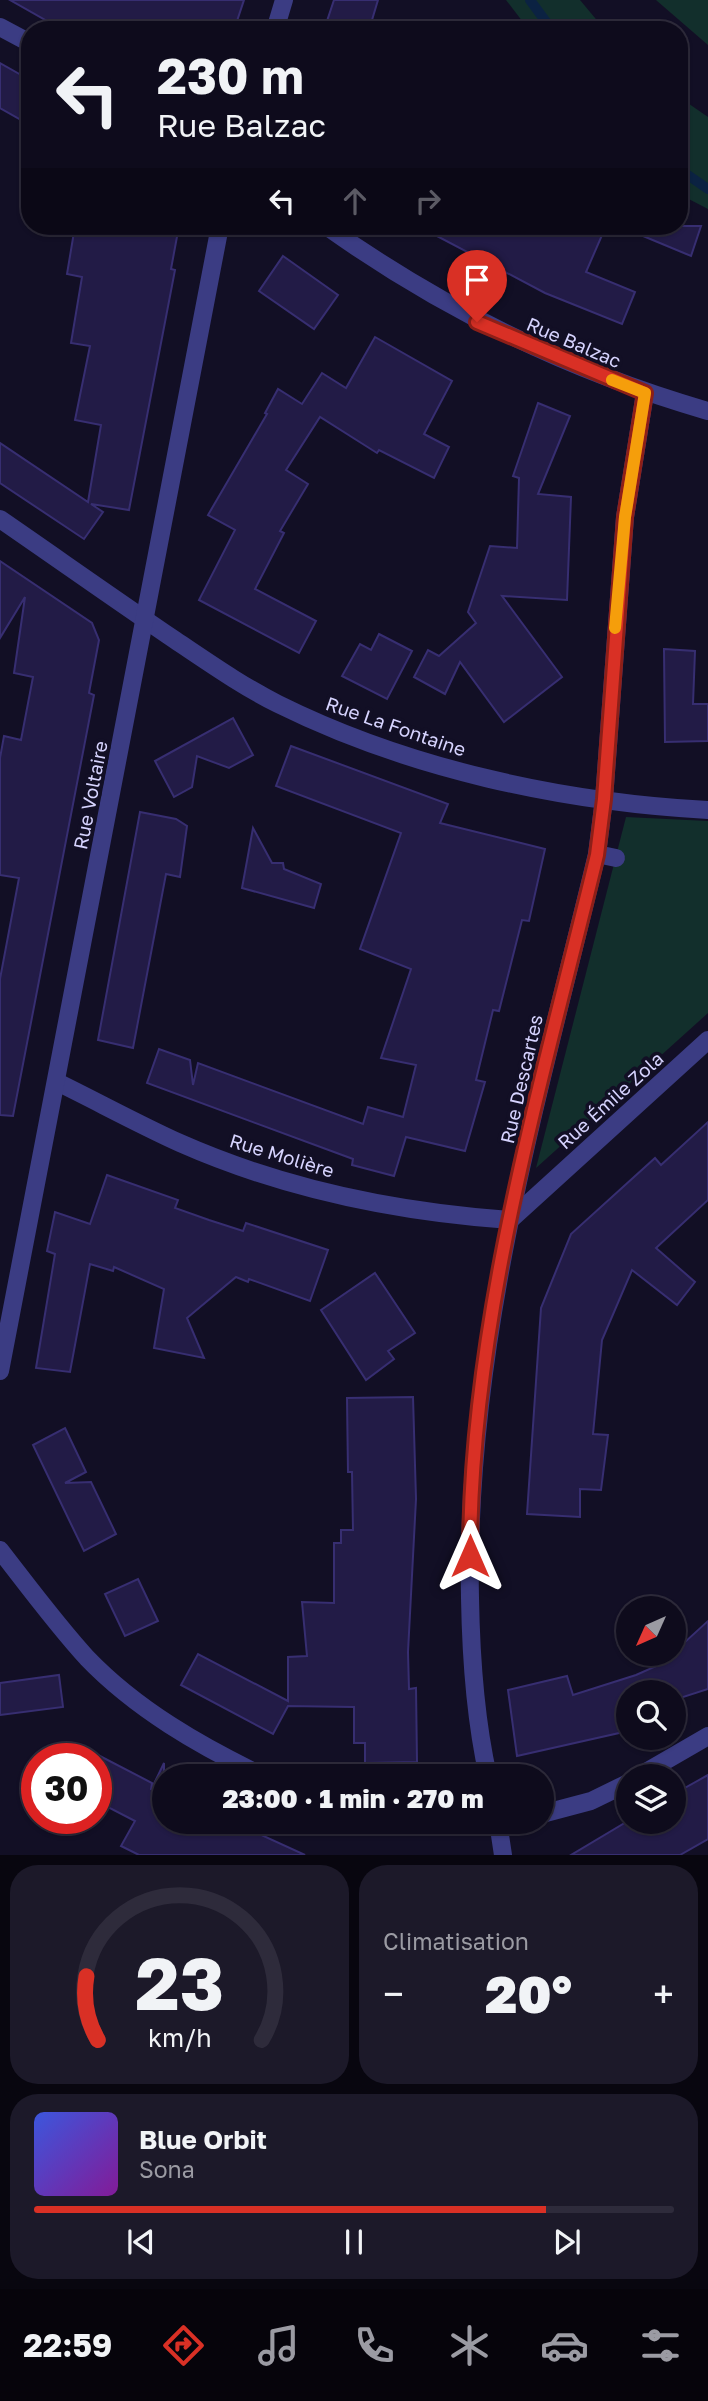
<!DOCTYPE html>
<html lang="fr">
<meta charset="utf-8">
<style>
:root{--surface:#0e0b1c;--page:#1c1929;--text:#f1f3f6;--muted:#9b9ba3;--line:#2e2b3b;--accent:#d93025}
body{margin:0;font-family:"Golos Text",sans-serif;background:var(--page);color:var(--text);height:100vh;display:flex;flex-direction:column;font-size:26px;white-space:nowrap}
*{box-sizing:border-box;margin:0}
p{font-size:23px;color:var(--muted)}
.icon{flex:none;width:38px;height:38px;fill:none;stroke:currentColor;stroke-width:2;stroke-linecap:round;stroke-linejoin:round}
.map{position:relative;height:1855px;overflow:hidden}
.sheet{display:flex;flex-direction:column;gap:10px;padding:10px;background:#08060f;flex:1}
.sheet>*{flex:none}
.banner{position:absolute;left:21px;top:21px;width:667px;height:214px;border-radius:28px;box-shadow:0 2px 5px #0004,0 0 0 2px var(--line);background:#0e0b1c;color:var(--text);overflow:hidden}
.needle{width:46px;rotate:225deg}
.controls{position:absolute;left:616px;top:1596px;display:grid;gap:14px}
.controls a{display:grid;place-items:center;width:70px;height:70px;border-radius:50%;background:var(--surface);box-shadow:0 2px 5px #0004,0 0 0 2px var(--line);font-size:35px}
.speed{position:absolute;left:21px;top:1743px;display:flex;gap:14px;font-size:35px;font-weight:700;text-align:center}
.speed>*{display:grid;place-content:center;width:91px;height:91px;border-radius:50%;background:var(--surface);box-shadow:0 2px 5px #0004,0 0 0 2px var(--line);line-height:1}
.speed .limit{border:10px solid #d22;background:#fff;color:#111}
.pin{position:absolute;display:grid;place-items:center;width:60px;height:60px;color:#fff;margin:-72px -30px;border-radius:50% 50% 50% 0;rotate:-45deg;box-shadow:0 0 7px #0007}
.pin .icon{rotate:45deg}
.me{position:absolute;width:77px;margin:-38px;rotate:0deg;stroke-linejoin:round;filter:drop-shadow(0 0 5px #0008)}
.turn{display:flex;align-items:center;gap:24px;height:147px;padding:0 21px;font-size:32px}
.turn .icon{width:91px;height:91px;stroke-width:2.5}
.turn b{display:block;font-size:49px;line-height:60px}
.lanes{display:flex;align-items:center;height:66px;padding:0 21px;background:#0003;justify-content:center;gap:35px;direction:ltr}
.lanes .off{opacity:.35}
.big{font-size:52px;font-weight:800;line-height:1.1}
.sheet .widget{flex:1;display:flex;flex-direction:column;justify-content:center;gap:10px;min-width:0;padding:0 24px;border-radius:28px;background:var(--page)}
.sheet .dial{align-items:center;gap:0}
.dial svg{height:182px;overflow:visible;fill:none;stroke:var(--line);stroke-width:7;stroke-linecap:round;text-anchor:middle}
.dial text{fill:var(--text);stroke:none}
.song{display:flex;align-items:center;gap:21px}
.cover{width:84px;height:84px;border-radius:10px;background:linear-gradient(135deg,hsl(230 70% 55%),hsl(290 70% 35%))}
.played{height:7px;border-radius:4px;background:linear-gradient(90deg,var(--accent) 80%,var(--line) 80%)}
.keys{display:flex;justify-content:space-around;direction:ltr}
.heat{display:flex;justify-content:space-between;align-items:center;font-size:38px;direction:ltr}
.sheet .tiles{flex:1;display:grid;gap:10px;grid-template-columns:1fr 1fr}
.widget:last-child{grid-column:span 2}
.trip{position:absolute;left:152px;top:1764px;width:402px;height:70px;border-radius:35px;background:var(--surface);box-shadow:0 2px 5px #0004,0 0 0 2px var(--line);font-weight:800;line-height:70px;text-align:center}
.menu{display:flex;height:112px;justify-content:space-around;align-items:center;background:#06040b;color:var(--muted)}
.menu .icon{width:49px;height:49px}
.menu .active{color:var(--accent)}
.menu b{font-size:32px;color:var(--text)}
.map>svg:first-child{display:block}
.green{fill:#122f2c}
.lines{fill:none;stroke-linecap:round;stroke-linejoin:round}
.stream{stroke:#0b2242;stroke-width:10}
.building{fill:#221b46;stroke:#372e71;stroke-width:2}
.minor{stroke:#3b3c83;stroke-width:18}
.route-casing{stroke:#8d1f18;stroke-width:18}
.route{stroke:#d93025;stroke-width:12}
.slow{stroke:#f59e0b;stroke-width:12}
.labels{text-anchor:middle;dominant-baseline:central;stroke-width:7;stroke-linejoin:round;paint-order:stroke}
.street-label{font-size:19px;fill:#d6d3fe;stroke:#120f25}
</style>
<div class="map">
<svg width="708" height="1855" viewBox="0 0 708 1855">
<rect width="100%" height="100%" fill="#120f25"/>
<g class="green">
<path d="M 506,0 L 580,0 L 605,30 L 529,30 Z"/>
<path d="M 657,0 L 708,0 L 708,45 L 656,0 Z"/>
<path d="M 679,97 L 708,117 L 708,209 L 679,194 Z"/>
<path d="M 626,817 L 708,821 L 708,1013 L 536,1168 Z"/>
</g>
<g class="lines">
<g class="stream">
<path d="M 530,0 L 552,30"/>
<path d="M 679,169 L 708,189"/>
</g>
</g>
<g class="building">
<path d="M 10,0 L 244,0 L 234,30 L 63,30 Z"/>
<path d="M 334,0 L 378,0 L 369,30 L 324,30 Z"/>
<path d="M 0,63 L 30,80 L 30,125 L 0,108 Z"/>
<path d="M 75,226 L 179,226 L 171,269 L 175,270 L 129,510 L 91,504 L 103,512 L 84,539 L 0,483 L 0,443 L 88,502 L 101,425 L 75,420 L 90,346 L 71,343 L 82,277 L 67,274 Z"/>
<path d="M 418,226 L 606,226 L 586,272 L 635,292 L 622,324 L 545,293 Z"/>
<path d="M 619,226 L 701,226 L 691,256 Z"/>
<path d="M 283,256 L 338,295 L 314,329 L 259,291 Z"/>
<path d="M 375,337 L 452,381 L 424,434 L 449,447 L 434,478 L 379,450 L 377,453 L 320,417 L 286,470 L 308,484 L 280,531 L 284,533 L 255,589 L 316,621 L 299,653 L 199,600 L 235,530 L 208,515 L 267,414 L 265,413 L 278,389 L 302,404 L 322,373 L 346,388 Z"/>
<path d="M 538,403 L 570,416 L 538,494 L 571,497 L 567,600 L 502,596 L 562,677 L 504,722 L 460,662 L 445,694 L 414,677 L 428,650 L 439,656 L 476,623 L 468,612 L 490,546 L 517,548 L 519,478 L 513,476 Z"/>
<path d="M 0,561 L 92,623 L 99,640 L 89,693 L 94,695 L 13,1116 L 0,1115 L 0,979 L 19,878 L 0,875 L 0,758 L 4,736 L 21,740 L 33,677 L 14,673 L 25,597 L 0,638 Z"/>
<path d="M 379,634 L 412,651 L 387,699 L 342,676 L 360,644 L 371,650 Z"/>
<path d="M 664,649 L 695,651 L 693,704 L 708,704 L 708,741 L 665,742 Z"/>
<path d="M 233,718 L 253,755 L 229,768 L 197,756 L 192,787 L 174,797 L 155,761 Z"/>
<path d="M 291,746 L 448,804 L 440,823 L 545,849 L 529,921 L 522,920 L 499,1011 L 493,1010 L 476,1080 L 485,1082 L 465,1151 L 406,1137 L 394,1176 L 352,1165 L 353,1159 L 147,1083 L 159,1049 L 190,1060 L 193,1085 L 198,1063 L 363,1124 L 368,1107 L 403,1117 L 416,1065 L 381,1058 L 411,969 L 360,949 L 401,833 L 276,786 Z"/>
<path d="M 140,812 L 176,819 L 187,826 L 180,877 L 166,874 L 133,1048 L 98,1040 Z"/>
<path d="M 253,828 L 272,863 L 283,863 L 284,869 L 321,884 L 314,908 L 242,888 Z"/>
<path d="M 708,1122 L 708,1200 L 656,1248 L 695,1282 L 677,1305 L 632,1270 L 602,1340 L 593,1434 L 608,1435 L 601,1490 L 580,1489 L 580,1517 L 527,1514 L 541,1308 L 571,1234 L 655,1158 L 661,1165 Z"/>
<path d="M 107,1175 L 178,1200 L 175,1208 L 209,1220 L 243,1231 L 246,1223 L 328,1250 L 310,1301 L 249,1279 L 248,1282 L 236,1277 L 187,1318 L 204,1358 L 154,1348 L 164,1289 L 114,1267 L 113,1271 L 90,1264 L 70,1372 L 36,1368 L 55,1254 L 47,1251 L 55,1212 L 90,1224 Z"/>
<path d="M 375,1273 L 415,1333 L 388,1351 L 394,1359 L 366,1380 L 321,1310 Z"/>
<path d="M 413,1397 L 416,1499 L 408,1652 L 409,1689 L 416,1688 L 417,1762 L 365,1763 L 365,1743 L 354,1743 L 354,1707 L 288,1706 L 273,1734 L 181,1685 L 198,1654 L 288,1701 L 288,1657 L 307,1656 L 302,1602 L 334,1603 L 334,1543 L 341,1543 L 341,1530 L 353,1530 L 352,1472 L 348,1472 L 347,1398 Z"/>
<path d="M 65,1428 L 86,1472 L 65,1483 L 91,1482 L 116,1534 L 84,1551 L 33,1445 Z"/>
<path d="M 138,1579 L 158,1621 L 125,1636 L 105,1594 Z"/>
<path d="M 708,1621 L 708,1689 L 674,1700 L 674,1692 L 628,1692 L 628,1715 L 620,1717 L 628,1731 L 517,1756 L 508,1690 L 567,1676 L 573,1695 L 636,1675 L 661,1664 Z"/>
<path d="M 59,1675 L 63,1707 L 0,1715 L 0,1683 Z"/>
<path d="M 96,1754 L 152,1783 L 151,1790 L 164,1763 L 164,1822 L 233,1822 L 305,1855 L 139,1855 L 121,1846 L 135,1821 L 96,1801 Z"/>
<path d="M 708,1775 L 708,1839 L 680,1855 L 571,1855 L 628,1821 L 674,1822 L 674,1794 Z"/>
</g>
<g class="lines">
<g class="minor">
<path d="M 0,27 L 30,43"/>
<path d="M 275,30 L 284,0"/>
<path d="M 326,226 C 444,310 569,371 708,411"/>
<path d="M 0,519 C 58,559 116,600 175,640 C 208,662 242,686 278,704 C 409,769 562,802 708,810"/>
<path d="M 597,854 L 616,858"/>
<path d="M 57,1082 C 98,1102 138,1124 180,1143 C 284,1189 397,1212 510,1220 L 708,1040"/>
<path d="M 0,1371 L 220,226"/>
<path d="M 0,1550 C 28,1586 56,1624 87,1658 C 136,1709 200,1746 263,1776"/>
<path d="M 488,1776 C 475,1718 471,1658 470,1598 C 465,1344 538,1099 597,854 L 604,799 L 625,517 L 645,393"/>
<path d="M 639,1776 L 708,1736"/>
<path d="M 542,1814 L 591,1801 L 628,1783"/>
<path d="M 498,1822 L 503,1855"/>
</g>
</g>
<g class="lines">
<defs>
<path id="route" d="M 470,1556 C 470,1322 542,1082 597,855 L 604,799 L 625,517 L 645,393 L 477,322"/>
</defs>
<use href="#route" class="route-casing"/>
<use href="#route" class="route"/>
<path class="slow" d="M 612,380 L 645,393 L 625,517 L 615,628"/>
</g>
<g class="labels">
<g class="street-label">
<text transform="translate(574 342) rotate(23)">Rue Balzac</text>
<text transform="translate(396 726) rotate(19)">Rue La Fontaine</text>
<text transform="translate(90 795) rotate(-79)">Rue Voltaire</text>
<text transform="translate(521 1079) rotate(-77)">Rue Descartes</text>
<text transform="translate(610 1100) rotate(-42)">Rue Émile Zola</text>
<text transform="translate(282 1155) rotate(17)">Rue Molière</text>
</g>
</g>
</svg>
<div class="controls">
<a><svg class="needle" viewBox="-14 -14 28 28"><path d="M0-13l5 13h-10z" fill="#e53935"/><path d="M0 13l5-13h-10z" fill="#9b9ba3"/></svg></a>
<a><svg class="icon" aria-label="search" viewBox="0 0 24 24"><circle cx="10" cy="10" r="6"/><path d="M15 15l6 6"/></svg></a>
<a><svg class="icon" aria-label="layers" viewBox="0 0 24 24"><path d="M12 4l9 5-9 5-9-5zM3 14l9 5 9-5"/></svg></a>
</div>
<div class="speed"><div class="limit">30</div></div>
<div class="pin" style="left:477px;top:322px;background:#d93025"><svg class="icon" aria-label="arrive" viewBox="0 0 24 24"><path d="M6 21V4h12l-3 4 3 4H6"/></svg></div>
<svg class="me" style="left:470px;top:1556px" viewBox="-20 -20 40 40"><path d="M0-17L14 15 0 8-14 15z" fill="#d93025" stroke="#fff" stroke-width="4"/></svg>
<div class="trip">23:00 · 1 min · 270 m</div>
<div class="banner">
<div class="turn"><svg class="icon" aria-label="left" viewBox="0 0 24 24"><path d="M17 20v-9H6M10 6l-5 5 5 5"/></svg><div><b>230 m</b>Rue Balzac</div></div>
<div class="lanes"><svg class="icon" aria-label="left" viewBox="0 0 24 24"><path d="M17 20v-9H6M10 6l-5 5 5 5"/></svg><svg class="icon off" aria-label="ahead" viewBox="0 0 24 24"><path d="M12 20V5M6 11l6-6 6 6"/></svg><svg class="icon off" aria-label="right" viewBox="0 0 24 24"><path d="M7 20v-9h11M14 6l5 5-5 5"/></svg></div>
</div>
</div>
<section class="sheet">
<div class="tiles">
<div class="widget dial"><svg viewBox="0 0 100 80">
<path d="M14 69A42 42 0 1 1 86 69"/>
<path d="M14 69A42 42 0 0 1 9 41" stroke="#d93025"/>
<text x="50" y="56" font-size="32" font-weight="700">23</text>
<text x="50" y="72" font-size="11">km/h</text>
</svg></div>
<div class="widget"><p>Climatisation</p>
<div class="heat"><a>−</a><b class="big">20°</b><a>+</a></div>
</div>
<div class="widget">
<div class="song"><i class="cover"></i><div><b>Blue Orbit</b><p>Sona</p></div></div>
<div class="played"></div>
<div class="keys"><svg class="icon" aria-label="previous" viewBox="0 0 24 24"><path d="M18 5L8 12l10 7zM5 5v14"/></svg><svg class="icon" aria-label="pause" viewBox="0 0 24 24"><path d="M8 5v14M16 5v14"/></svg><svg class="icon" aria-label="next" viewBox="0 0 24 24"><path d="M6 5l10 7-10 7zM19 5v14"/></svg></div>
</div>
</div>
</section>
<nav class="menu">
<b>22:59</b>
<svg class="icon active" aria-label="directions" viewBox="0 0 24 24"><path d="M12 3l9 9-9 9-9-9zM9 14v-3h6M13 9l2 2-2 2"/></svg>
<svg class="icon" aria-label="music" viewBox="0 0 24 24"><path d="M9 18V5l10-2v13"/><circle cx="6" cy="18" r="3"/><circle cx="16" cy="16" r="3"/></svg>
<svg class="icon" aria-label="phone" viewBox="0 0 24 24"><path d="M5 4h4l2 5-3 2q2 4 5 5l2-3 5 2v4C11 20 4 13 5 4z"/></svg>
<svg class="icon" aria-label="climate" viewBox="0 0 24 24"><path d="M12 3v18M4 7l16 10M4 17L20 7"/></svg>
<svg class="icon" aria-label="car" viewBox="0 0 24 24"><path d="M5 17H2v-5l4-1 3-4h7l3 4 3 1v5h-3M9 17h6M6 11h13"/><circle cx="7" cy="17" r="2"/><circle cx="17" cy="17" r="2"/></svg>
<svg class="icon" aria-label="filters" viewBox="0 0 24 24"><path d="M4 7h16M4 17h16"/><circle cx="9" cy="7" r="2"/><circle cx="15" cy="17" r="2"/></svg>
</nav>
